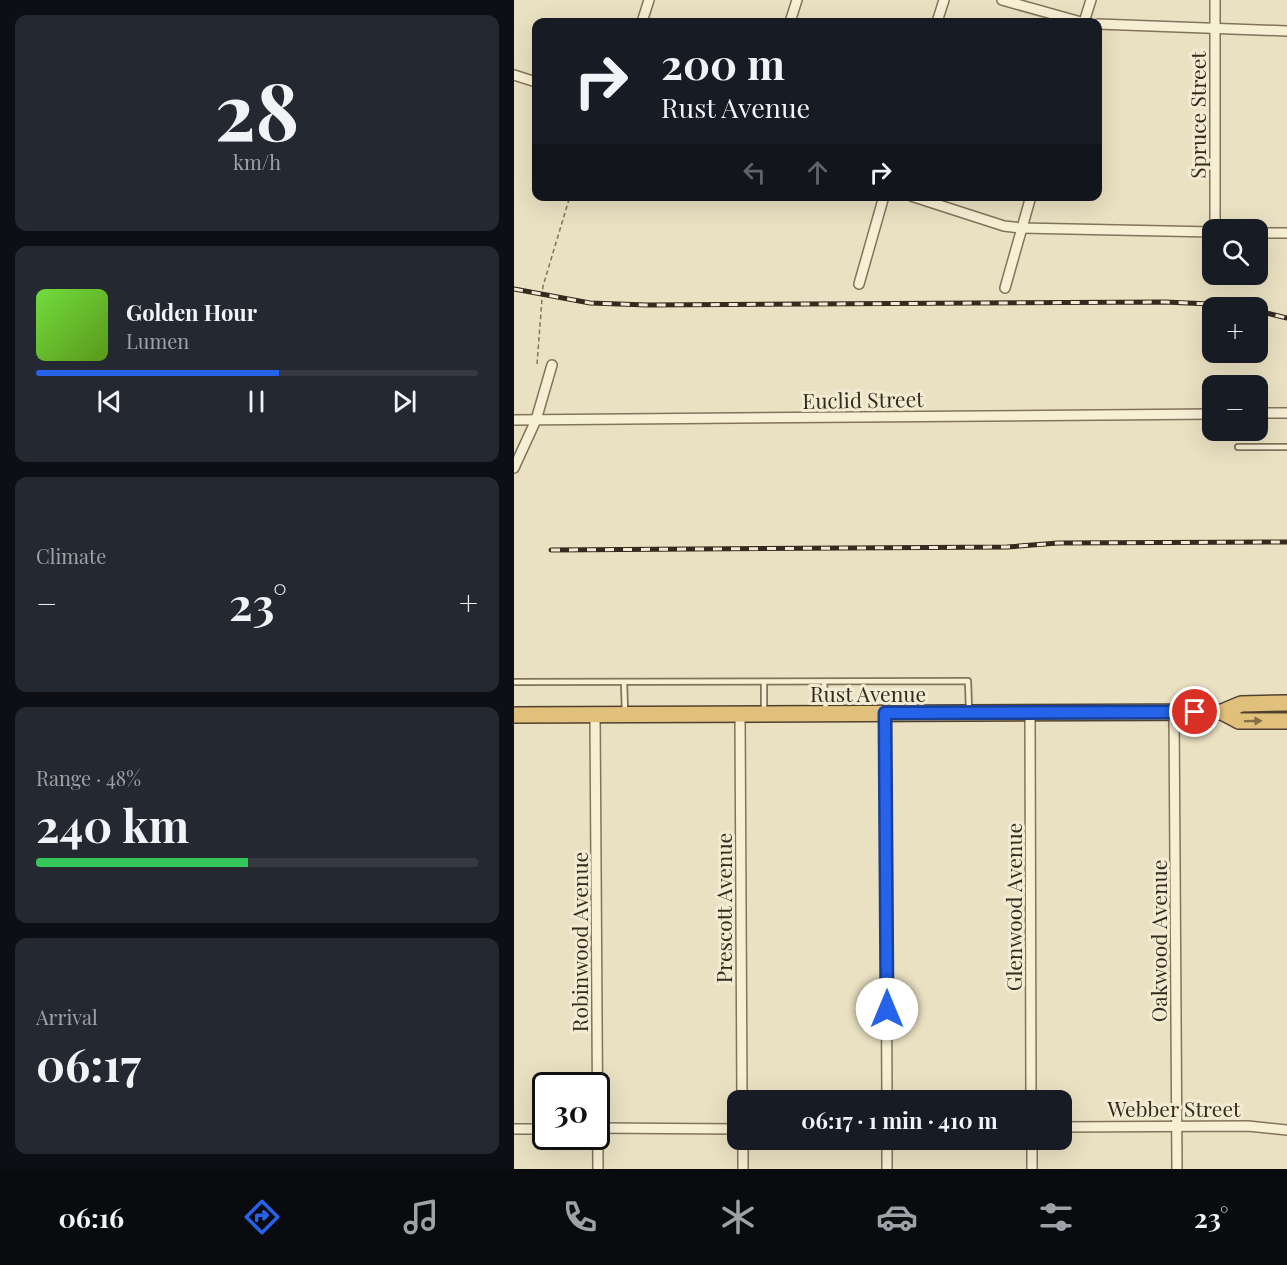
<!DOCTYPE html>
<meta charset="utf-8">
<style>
:root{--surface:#171b24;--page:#242831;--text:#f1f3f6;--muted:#9ea1a6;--line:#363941;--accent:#2563eb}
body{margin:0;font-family:"Playfair Display",serif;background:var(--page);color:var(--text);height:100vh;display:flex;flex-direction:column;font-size:22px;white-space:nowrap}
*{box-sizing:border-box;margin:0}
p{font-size:20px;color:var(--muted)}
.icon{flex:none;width:33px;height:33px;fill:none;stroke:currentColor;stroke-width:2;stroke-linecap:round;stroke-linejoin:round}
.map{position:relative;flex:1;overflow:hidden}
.drawer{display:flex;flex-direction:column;gap:15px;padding:15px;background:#0d0f14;width:514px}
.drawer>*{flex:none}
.hud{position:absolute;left:18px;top:18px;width:570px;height:183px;border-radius:12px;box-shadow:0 6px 24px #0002;background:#171b24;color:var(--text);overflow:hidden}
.controls{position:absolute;left:688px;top:219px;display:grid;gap:12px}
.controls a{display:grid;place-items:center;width:66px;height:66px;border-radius:12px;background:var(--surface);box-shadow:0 6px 24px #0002;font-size:30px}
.speed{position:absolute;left:18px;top:1072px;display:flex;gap:12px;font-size:30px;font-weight:700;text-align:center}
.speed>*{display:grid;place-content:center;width:78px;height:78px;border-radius:50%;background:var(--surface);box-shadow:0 6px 24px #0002;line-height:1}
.speed .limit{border:3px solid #111;border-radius:9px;background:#fff;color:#111}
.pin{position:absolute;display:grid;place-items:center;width:51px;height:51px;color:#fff;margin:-26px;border:3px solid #fff;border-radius:50%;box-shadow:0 2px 6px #0007}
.me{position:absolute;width:66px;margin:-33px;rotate:0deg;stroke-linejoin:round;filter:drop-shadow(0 0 4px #0008)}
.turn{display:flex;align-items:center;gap:21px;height:126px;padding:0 30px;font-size:27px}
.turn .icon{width:78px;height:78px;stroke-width:2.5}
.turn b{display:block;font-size:42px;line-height:51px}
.lanes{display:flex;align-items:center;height:57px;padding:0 30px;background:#0003;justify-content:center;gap:30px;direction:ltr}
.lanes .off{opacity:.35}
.big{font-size:45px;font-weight:700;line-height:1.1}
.drawer .tile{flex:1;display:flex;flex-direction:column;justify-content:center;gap:9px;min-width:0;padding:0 21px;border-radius:12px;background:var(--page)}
.drawer .dial{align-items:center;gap:0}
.dial b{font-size:78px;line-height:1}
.song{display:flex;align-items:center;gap:18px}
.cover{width:72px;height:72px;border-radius:9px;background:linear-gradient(135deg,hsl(100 70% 55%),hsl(90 70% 35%))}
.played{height:6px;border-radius:3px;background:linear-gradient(90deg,var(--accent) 55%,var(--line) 55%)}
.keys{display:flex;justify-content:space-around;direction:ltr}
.heat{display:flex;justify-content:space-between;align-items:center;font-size:33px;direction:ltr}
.charge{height:9px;border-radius:4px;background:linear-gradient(90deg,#34c759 48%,var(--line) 0)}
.trip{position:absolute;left:213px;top:1090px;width:345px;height:60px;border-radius:12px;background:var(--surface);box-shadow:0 6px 24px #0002;font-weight:700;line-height:60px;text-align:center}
.tabs{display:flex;height:96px;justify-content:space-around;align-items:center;background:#090b0e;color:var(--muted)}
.tabs .icon{width:42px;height:42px}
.tabs .on{color:var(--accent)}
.tabs b{font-size:27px;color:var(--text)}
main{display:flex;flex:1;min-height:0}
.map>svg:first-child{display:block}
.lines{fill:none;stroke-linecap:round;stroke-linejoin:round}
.service-casing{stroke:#83735b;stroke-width:8}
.minor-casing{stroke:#83735b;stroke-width:12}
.trunk-casing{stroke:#51412f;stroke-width:18}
.path{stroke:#83735b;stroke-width:1.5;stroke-dasharray:4.5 3;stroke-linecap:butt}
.service{stroke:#f6efd4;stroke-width:4.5}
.minor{stroke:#f6efd4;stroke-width:9}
.trunk{stroke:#e0c07a;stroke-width:15}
.rail-casing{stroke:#342a1e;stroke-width:5}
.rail{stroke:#f2ebd1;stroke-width:3;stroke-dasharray:9;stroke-linecap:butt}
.oneway{fill:#816e47}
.route-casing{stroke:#184099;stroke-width:15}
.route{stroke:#2563eb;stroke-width:10}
.labels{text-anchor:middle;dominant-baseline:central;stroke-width:6;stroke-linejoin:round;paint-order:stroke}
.street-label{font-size:21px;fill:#342a1e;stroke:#f2ebd1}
</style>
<main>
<section class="drawer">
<div class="tile dial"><b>28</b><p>km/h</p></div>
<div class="tile">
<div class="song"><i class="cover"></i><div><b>Golden Hour</b><p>Lumen</p></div></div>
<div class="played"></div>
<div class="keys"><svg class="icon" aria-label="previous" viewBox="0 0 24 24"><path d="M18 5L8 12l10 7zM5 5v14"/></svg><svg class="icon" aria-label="pause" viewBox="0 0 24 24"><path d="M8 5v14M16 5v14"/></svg><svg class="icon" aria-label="next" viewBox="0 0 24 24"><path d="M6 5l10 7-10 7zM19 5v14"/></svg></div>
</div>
<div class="tile"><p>Climate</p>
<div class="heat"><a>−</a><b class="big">23°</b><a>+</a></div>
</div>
<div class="tile"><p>Range · 48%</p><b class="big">240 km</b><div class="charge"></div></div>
<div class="tile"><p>Arrival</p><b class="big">06:17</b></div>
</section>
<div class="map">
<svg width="773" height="1169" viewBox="0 0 773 1169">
<rect width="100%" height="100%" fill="#eae1c2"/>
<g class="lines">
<defs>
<g id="service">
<path d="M 724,447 L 773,447"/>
<path d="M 0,682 L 454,681 L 455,710"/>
<path d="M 110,682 L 111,712"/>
<path d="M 310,682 L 312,712"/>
<path d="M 250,712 L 250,682"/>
</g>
<g id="minor">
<path d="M 488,0 L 567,22"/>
<path d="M 128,22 L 135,0"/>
<path d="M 276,22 L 283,0"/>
<path d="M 423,22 L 430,0"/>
<path d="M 570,22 L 577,0"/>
<path d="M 584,24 L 773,31"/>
<path d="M 0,75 L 22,82"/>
<path d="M 397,196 L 490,226 L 507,228 L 699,232"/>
<path d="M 701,230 L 701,0"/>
<path d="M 744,233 L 773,233"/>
<path d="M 345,284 L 370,196"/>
<path d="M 491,288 L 517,196"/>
<path d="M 744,413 L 773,413"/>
<path d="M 0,420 L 699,414"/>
<path d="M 0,468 L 22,420 L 38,365"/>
<path d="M 660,712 L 663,1169"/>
<path d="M 371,713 L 373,1101"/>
<path d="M 516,713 L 517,1101"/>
<path d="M 226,714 L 228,1101"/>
<path d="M 81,715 L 84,1169"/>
<path d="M 548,1127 L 734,1126 L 773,1130"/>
<path d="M 82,1128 L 224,1129"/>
<path d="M 0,1129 L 32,1129"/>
<path d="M 229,1140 L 229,1169"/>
<path d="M 373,1140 L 373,1169"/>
<path d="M 518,1140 L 518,1169"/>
</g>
<g id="trunk">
<path d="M 708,712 L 725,721 L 773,721"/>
<path d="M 0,715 L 708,712 L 727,704 L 773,703"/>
</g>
</defs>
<use href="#service" class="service-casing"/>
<use href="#minor" class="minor-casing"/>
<use href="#trunk" class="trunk-casing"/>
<path class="path" d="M 23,364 L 29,286 L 56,196"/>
<use href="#service" class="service"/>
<use href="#minor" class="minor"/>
<use href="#trunk" class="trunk"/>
<defs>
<g id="rail">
<path d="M 0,289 L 76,303 L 133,305 L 651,302 L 696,304 L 719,308"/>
<path d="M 744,311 L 773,318"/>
<path d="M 37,550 L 493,547 L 544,543 L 773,542"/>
</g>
</defs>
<use href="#rail" class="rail-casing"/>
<use href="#rail" class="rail"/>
</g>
<defs><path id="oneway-solid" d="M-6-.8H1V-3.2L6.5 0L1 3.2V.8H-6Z" transform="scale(1.5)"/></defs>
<use class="oneway" href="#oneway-solid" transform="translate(739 721) rotate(-1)"/>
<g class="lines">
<defs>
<path id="route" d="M 373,1009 L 371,713 L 681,712"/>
</defs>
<use href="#route" class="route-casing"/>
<use href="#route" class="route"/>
</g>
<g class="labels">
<g class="street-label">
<text transform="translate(683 115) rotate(-90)">Spruce Street</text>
<text transform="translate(349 399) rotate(-1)">Euclid Street</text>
<text x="354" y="693">Rust Avenue</text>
<text transform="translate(499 907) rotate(-90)">Glenwood Avenue</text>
<text transform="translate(209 908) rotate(-90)">Prescott Avenue</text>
<text transform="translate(644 941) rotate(-90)">Oakwood Avenue</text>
<text transform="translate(65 942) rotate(-90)">Robinwood Avenue</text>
<text x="660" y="1108">Webber Street</text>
</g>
</g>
</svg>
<div class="controls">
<a><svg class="icon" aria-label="search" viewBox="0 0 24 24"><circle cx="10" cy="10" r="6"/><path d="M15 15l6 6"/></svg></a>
<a>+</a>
<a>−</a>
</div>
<div class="speed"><div class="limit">30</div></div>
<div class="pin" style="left:681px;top:712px;background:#d93025"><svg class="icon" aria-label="arrive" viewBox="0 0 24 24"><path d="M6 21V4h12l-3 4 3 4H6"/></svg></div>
<svg class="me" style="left:373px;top:1009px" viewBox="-20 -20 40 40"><circle r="19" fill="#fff"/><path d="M0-13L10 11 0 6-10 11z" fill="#2563eb"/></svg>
<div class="trip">06:17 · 1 min · 410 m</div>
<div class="hud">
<div class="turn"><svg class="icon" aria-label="right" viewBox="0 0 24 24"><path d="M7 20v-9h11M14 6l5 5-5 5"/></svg><div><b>200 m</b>Rust Avenue</div></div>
<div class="lanes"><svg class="icon off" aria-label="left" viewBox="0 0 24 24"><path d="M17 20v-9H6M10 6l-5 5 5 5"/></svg><svg class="icon off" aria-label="ahead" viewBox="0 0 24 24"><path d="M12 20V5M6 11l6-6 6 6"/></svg><svg class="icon" aria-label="right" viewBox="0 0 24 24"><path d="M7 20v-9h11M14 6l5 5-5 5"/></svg></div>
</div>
</div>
</main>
<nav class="tabs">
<b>06:16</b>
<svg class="icon on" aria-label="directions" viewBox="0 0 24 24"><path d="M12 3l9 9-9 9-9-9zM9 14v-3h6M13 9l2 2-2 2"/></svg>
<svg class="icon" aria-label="music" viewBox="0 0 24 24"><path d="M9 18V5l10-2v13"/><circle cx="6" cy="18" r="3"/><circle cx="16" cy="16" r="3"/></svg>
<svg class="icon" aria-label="phone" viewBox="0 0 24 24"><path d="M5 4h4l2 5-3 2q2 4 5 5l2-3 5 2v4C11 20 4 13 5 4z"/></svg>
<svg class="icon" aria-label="climate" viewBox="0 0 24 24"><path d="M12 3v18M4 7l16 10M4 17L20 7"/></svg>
<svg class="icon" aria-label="car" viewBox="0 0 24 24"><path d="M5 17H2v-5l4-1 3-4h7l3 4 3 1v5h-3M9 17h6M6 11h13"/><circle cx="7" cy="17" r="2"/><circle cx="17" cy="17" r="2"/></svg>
<svg class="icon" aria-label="filters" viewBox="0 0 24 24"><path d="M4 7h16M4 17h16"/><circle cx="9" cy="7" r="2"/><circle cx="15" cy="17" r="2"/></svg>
<b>23°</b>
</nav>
